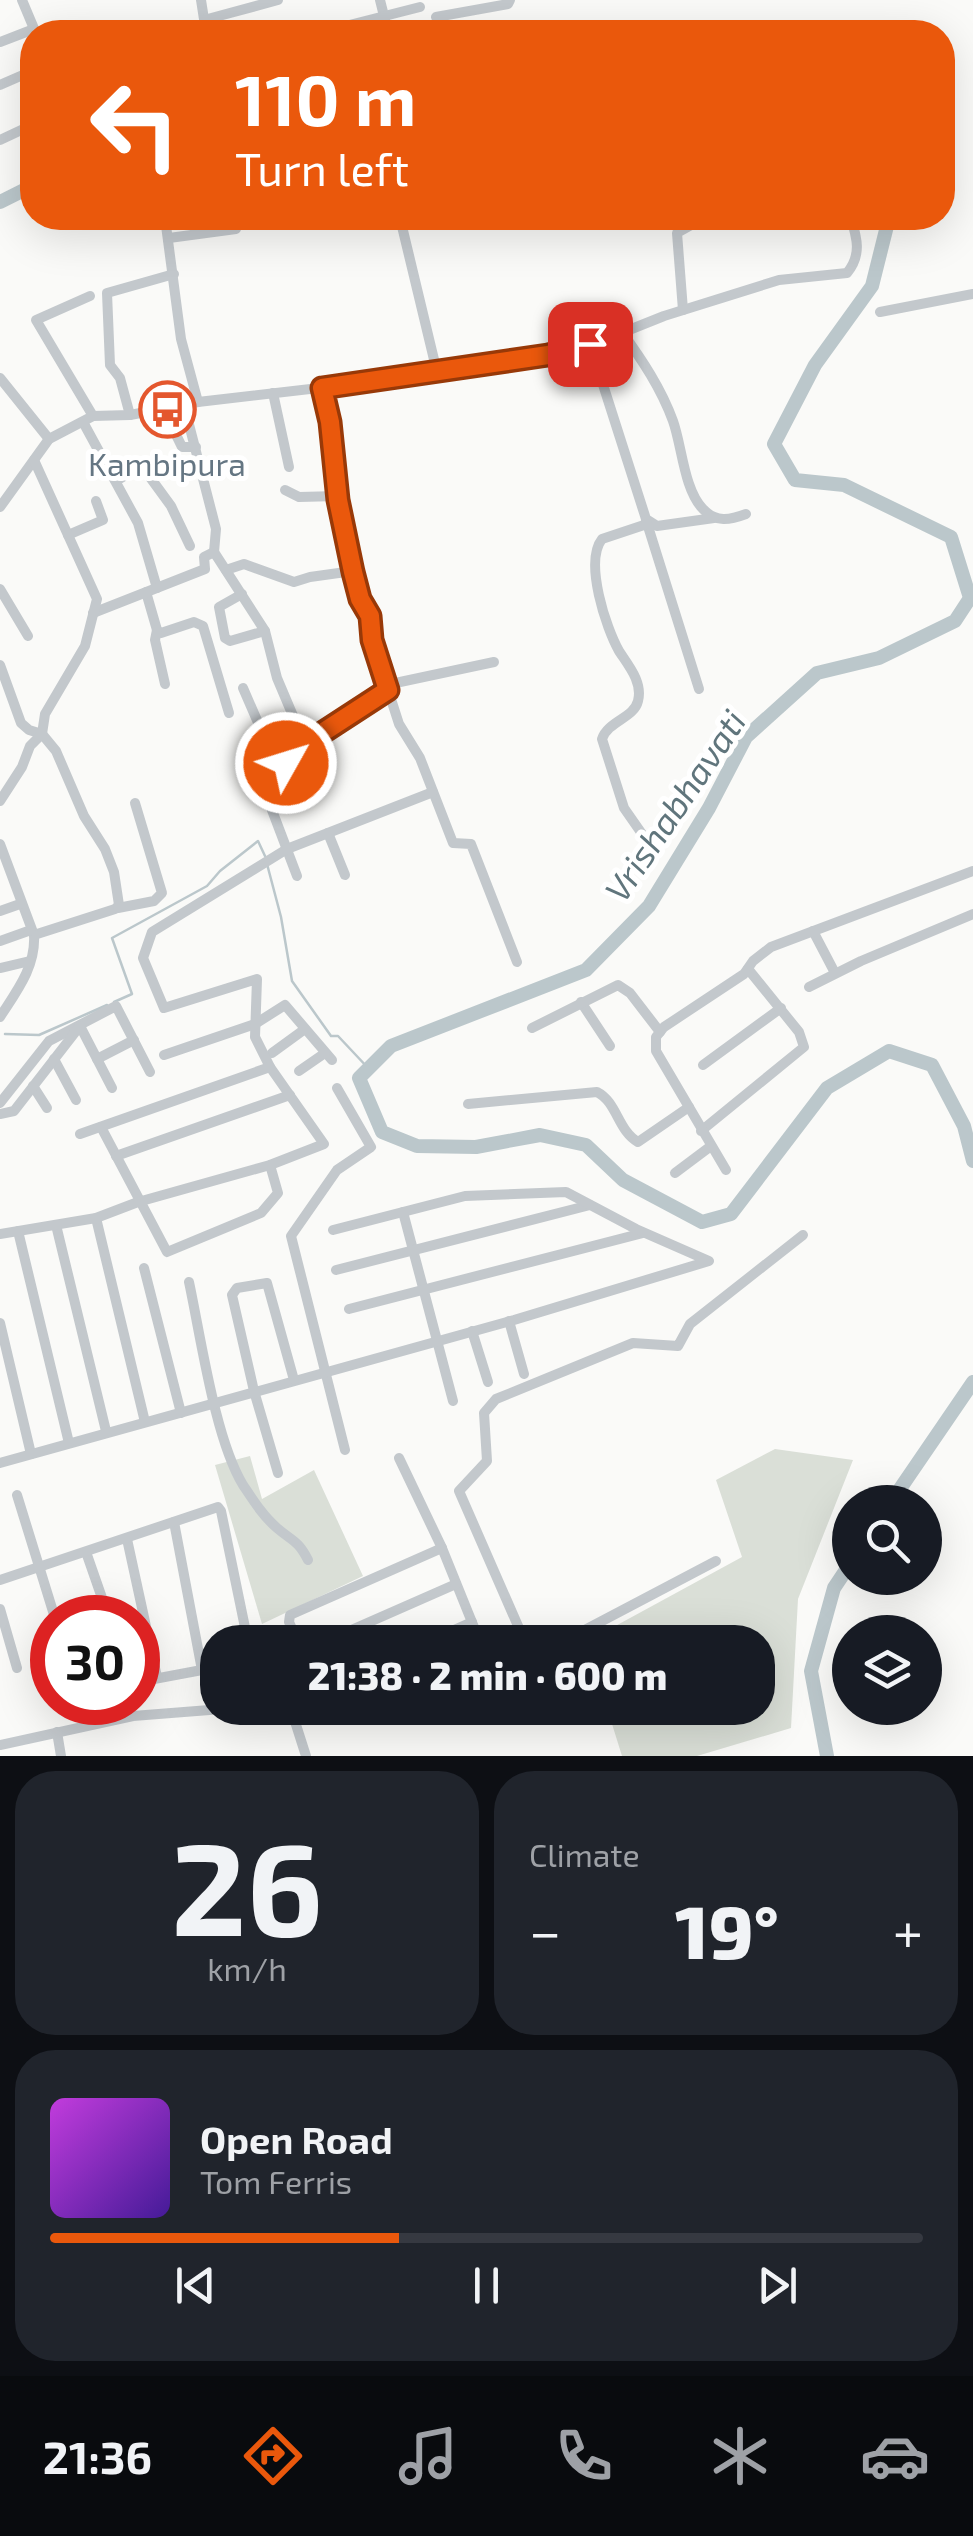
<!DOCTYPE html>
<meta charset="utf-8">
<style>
:root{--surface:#171b24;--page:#20242c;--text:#f1f3f6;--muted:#9ea1a6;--line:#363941;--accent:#ea580c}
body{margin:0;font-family:"Exo 2",sans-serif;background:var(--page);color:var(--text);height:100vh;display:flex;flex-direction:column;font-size:38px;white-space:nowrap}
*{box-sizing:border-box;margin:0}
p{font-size:32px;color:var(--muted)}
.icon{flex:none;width:55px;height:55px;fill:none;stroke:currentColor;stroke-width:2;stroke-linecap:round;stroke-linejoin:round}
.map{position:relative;height:1756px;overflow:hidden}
.side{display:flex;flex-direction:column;gap:15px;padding:15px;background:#0d0f14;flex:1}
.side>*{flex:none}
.guide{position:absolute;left:20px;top:20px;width:935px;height:210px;border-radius:40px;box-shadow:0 10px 40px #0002;background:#ea580c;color:#fff;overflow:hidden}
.fabs{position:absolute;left:832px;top:1485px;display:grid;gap:20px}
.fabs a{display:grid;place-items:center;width:110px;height:110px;border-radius:50%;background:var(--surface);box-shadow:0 10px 40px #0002;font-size:50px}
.speed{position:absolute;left:30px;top:1595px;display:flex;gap:20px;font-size:50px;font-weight:700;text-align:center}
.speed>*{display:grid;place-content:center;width:130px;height:130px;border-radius:50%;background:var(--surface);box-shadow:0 10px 40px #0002;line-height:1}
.speed .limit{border:15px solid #d22;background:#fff;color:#111}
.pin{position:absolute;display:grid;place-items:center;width:85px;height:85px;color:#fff;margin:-42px;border-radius:20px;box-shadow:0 5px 15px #0006}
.me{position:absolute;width:110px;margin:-55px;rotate:51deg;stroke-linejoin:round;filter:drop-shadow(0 0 8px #0008)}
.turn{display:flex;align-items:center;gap:35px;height:210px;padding:0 50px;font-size:45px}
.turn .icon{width:130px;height:130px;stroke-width:2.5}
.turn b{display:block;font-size:70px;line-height:85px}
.big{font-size:75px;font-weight:800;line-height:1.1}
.side .card{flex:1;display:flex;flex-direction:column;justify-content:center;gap:15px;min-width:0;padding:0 35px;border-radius:40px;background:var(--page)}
.side .dial{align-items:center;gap:0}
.dial b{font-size:130px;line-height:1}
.song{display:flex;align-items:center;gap:30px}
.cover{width:120px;height:120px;border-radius:15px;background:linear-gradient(135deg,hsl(290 70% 55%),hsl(260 70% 35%))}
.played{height:10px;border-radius:5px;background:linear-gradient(90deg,var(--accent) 40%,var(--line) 40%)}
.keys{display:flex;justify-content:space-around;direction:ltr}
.heat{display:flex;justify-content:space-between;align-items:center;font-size:55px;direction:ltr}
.side .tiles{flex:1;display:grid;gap:15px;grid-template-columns:1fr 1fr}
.card:last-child{grid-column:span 2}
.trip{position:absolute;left:200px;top:1625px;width:575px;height:100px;border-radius:40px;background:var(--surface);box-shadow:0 10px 40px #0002;font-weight:800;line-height:100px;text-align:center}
.tab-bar{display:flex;height:160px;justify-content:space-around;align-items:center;background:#090b0e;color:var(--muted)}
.tab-bar .icon{width:70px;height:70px}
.tab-bar .selected{color:var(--accent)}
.tab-bar b{font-size:45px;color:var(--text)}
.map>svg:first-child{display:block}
.green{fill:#dadfd7}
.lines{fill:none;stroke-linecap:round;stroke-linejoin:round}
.stream{stroke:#bbc7cb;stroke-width:2.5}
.river{stroke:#bbc7cb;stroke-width:14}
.minor{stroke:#c3c8cc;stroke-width:10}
.route-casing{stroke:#983908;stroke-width:25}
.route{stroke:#ea580c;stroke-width:18}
.labels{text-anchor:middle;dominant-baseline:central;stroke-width:10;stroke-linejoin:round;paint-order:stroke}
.poi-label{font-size:32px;fill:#657683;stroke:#fff}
.water-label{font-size:35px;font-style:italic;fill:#60757c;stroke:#fff}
</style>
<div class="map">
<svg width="973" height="1756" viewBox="0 0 973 1756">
<rect width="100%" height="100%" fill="#fafaf8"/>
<g class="green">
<path d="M 775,1449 L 853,1460 L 798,1599 L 791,1728 L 697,1756 L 622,1756 L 607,1708 L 758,1708 L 758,1642 L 586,1642 L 742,1557 L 716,1480 Z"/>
<path d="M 250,1456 L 262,1499 L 314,1470 L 363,1576 L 262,1624 L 215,1465 Z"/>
</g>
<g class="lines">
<g class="stream">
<path d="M 267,864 L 281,917 L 292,981 L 331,1036 L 338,1036 L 369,1069"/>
<path d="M 114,1002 L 132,994 L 112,938 L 207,886 L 220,871 L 258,841 L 265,856"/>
<path d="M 5,1034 L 39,1035 L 107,1005"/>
</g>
<g class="river">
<path d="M 0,202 L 32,186"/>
<path d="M 889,218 L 872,286 L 815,365 L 774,444 L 795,480 L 844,485 L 951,537 L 970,598 L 955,621 L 879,658 L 817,673 L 746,737 L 709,808 L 649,906 L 586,970 L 391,1046 L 359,1078 L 382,1132 L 417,1146 L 476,1147 L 540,1135 L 586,1145 L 623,1180 L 702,1222 L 731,1214 L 827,1088 L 889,1051 L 932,1065 L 964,1126 L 973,1161"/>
<path d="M 891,1502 L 973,1382"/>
<path d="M 827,1756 L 811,1671 L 834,1588 L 850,1564"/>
</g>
<g class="minor">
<path d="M 22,0 L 35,31"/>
<path d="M 201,0 L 206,32"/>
<path d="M 380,0 L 388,32"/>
<path d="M 436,17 L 508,4 L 510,0"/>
<path d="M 204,20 L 278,0"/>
<path d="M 322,32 L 420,7"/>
<path d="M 0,42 L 34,29"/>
<path d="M 0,85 L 32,71"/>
<path d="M 0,140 L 32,125"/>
<path d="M 165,218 L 181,339 L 198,402"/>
<path d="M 400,218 L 437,372"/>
<path d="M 169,238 L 236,229"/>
<path d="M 90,296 L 36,320 L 93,416"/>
<path d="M 683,310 L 677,233 L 704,218"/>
<path d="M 880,312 L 973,294"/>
<path d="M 622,332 C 642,360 661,388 673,421 C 682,446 684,490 703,509 C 716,523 730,520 746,514"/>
<path d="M 590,344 L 646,519 L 657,526 L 714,518"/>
<path d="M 0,378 L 49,439"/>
<path d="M 321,388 L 331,422 L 339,500 L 359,597 L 370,617 L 372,640 L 399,724 L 420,758 L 453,843 L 471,844 L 517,962"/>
<path d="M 273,393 L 289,467"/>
<path d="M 184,405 L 216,529 L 214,552"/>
<path d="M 164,410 L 182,447 L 196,447"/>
<path d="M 130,415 L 120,378 L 110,365 L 107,293 L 174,274"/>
<path d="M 83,422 L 138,523 L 157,588"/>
<path d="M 116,481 L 138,468 L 144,469 L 171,506 L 190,546"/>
<path d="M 285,490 L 299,497 L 338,496"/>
<path d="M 0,507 L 49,439 L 93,416 L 130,415 L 198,402 L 388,380 L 548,355 L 604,340 L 664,316 L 779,280 L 847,273 C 862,255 857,238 851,218"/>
<path d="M 646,520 L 699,689"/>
<path d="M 68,535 L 103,520 L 96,501"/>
<path d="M 226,570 L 244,564 L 294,582 L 310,577 L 353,571"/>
<path d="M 0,589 L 28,636"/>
<path d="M 146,592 L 157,630 L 161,633 L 194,622 L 203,626 L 229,713"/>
<path d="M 242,594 L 219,607 L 225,638 L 230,641 L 265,631"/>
<path d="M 93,613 L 205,569 L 204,557 L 214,552 L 265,631 L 277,678 L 299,730 L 298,737 L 276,749 L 269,748 L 243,688"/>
<path d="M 157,630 L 155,640 L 165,684"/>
<path d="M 0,665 L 21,723 L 29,730 L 42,734 L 56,751 L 84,816 L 105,849 L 114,872 L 119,905 L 115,909 L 34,935"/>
<path d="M 386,685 L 494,662"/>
<path d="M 0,801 L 22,767 L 30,746 L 42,734 L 45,714 L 85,646 L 97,599 L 34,460"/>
<path d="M 328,833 L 345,875"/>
<path d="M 647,841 L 624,808 L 602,739 C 608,721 634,718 638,701 C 643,682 628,665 619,651 C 606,628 584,562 602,539 L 647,524"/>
<path d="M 0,844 L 34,935 C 36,967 16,992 0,1017"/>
<path d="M 297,876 L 267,797 L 267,782 L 305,744 L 388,691"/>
<path d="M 118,908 L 154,901 L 162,893 L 135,803"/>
<path d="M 0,911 L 20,904"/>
<path d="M 813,931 L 835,973"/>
<path d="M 0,941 L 31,930"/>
<path d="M 1,968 L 30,961"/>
<path d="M 809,987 L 861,961 L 973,914"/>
<path d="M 581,1002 L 610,1046"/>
<path d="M 532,1028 L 618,985 L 630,993 L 660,1032"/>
<path d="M 272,1053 L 305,1029"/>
<path d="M 164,1055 L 255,1024 L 285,1005 L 332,1060"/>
<path d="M 54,1059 L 76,1100"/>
<path d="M 97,1059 L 134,1040"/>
<path d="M 703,1065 L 781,1008"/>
<path d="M 270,1067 L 255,1037 L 257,979 L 164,1008 L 143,958 L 152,932 L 287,849 L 433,792"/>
<path d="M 299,1071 L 325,1053"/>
<path d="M 33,1086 L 47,1108"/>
<path d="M 337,1088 L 371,1147 L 337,1170 L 291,1236 L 345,1450"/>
<path d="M 0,1103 L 49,1041 L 116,1006 L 150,1072"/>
<path d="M 468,1104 L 597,1092 C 617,1102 618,1131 638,1142 L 689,1107"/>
<path d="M 0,1114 L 14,1111 L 80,1026 L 112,1088"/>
<path d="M 101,1127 L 167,1252 L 261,1213 L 278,1193 L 270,1165"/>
<path d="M 701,1131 L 804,1047 L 799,1032 L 748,969"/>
<path d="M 116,1156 L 290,1095"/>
<path d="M 726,1170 L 656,1051 L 656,1037 L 664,1027 L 744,974 L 753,961 L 771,947 L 973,871"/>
<path d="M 675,1173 L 711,1146"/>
<path d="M 403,1212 L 453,1401"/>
<path d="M 96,1218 L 145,1422"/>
<path d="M 56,1225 L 106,1431"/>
<path d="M 18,1231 L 69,1443"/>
<path d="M 0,1234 L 96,1218 L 138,1202 L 270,1165 L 324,1144 L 270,1067 L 80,1134"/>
<path d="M 144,1268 L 181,1413"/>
<path d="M 336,1270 L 590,1205"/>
<path d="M 189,1282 C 201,1338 215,1439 243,1485 C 253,1500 263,1516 277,1528 C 292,1541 298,1540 308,1560"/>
<path d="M 349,1309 L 643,1233"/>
<path d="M 509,1321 L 524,1374"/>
<path d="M 0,1323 L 31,1454"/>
<path d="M 472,1331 L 488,1382"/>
<path d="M 399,1458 L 442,1548"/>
<path d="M 0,1463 L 514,1320 L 709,1261 L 636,1229 L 566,1192 L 465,1196 L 333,1230"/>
<path d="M 278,1473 L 254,1391 L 232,1295 L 237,1288 L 267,1283 L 294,1380"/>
<path d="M 17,1495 L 55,1618"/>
<path d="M 174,1522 L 202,1670"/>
<path d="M 127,1539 L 157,1677"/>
<path d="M 86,1552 L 109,1618"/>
<path d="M 0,1580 L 218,1507 L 221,1511 L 248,1642"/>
<path d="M 0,1609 L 17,1668"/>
<path d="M 298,1642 L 289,1622 L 290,1615 L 442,1548 L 480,1642"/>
<path d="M 324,1642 L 456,1584"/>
<path d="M 427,1642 L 472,1622"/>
<path d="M 525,1642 L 459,1491 L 487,1461 L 484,1413 L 496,1399 L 633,1343 L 678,1346 L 690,1324 L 803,1235"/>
<path d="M 562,1642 L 716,1561"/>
<path d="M 138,1682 L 218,1667"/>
<path d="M 280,1708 L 341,1714 L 374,1708"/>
<path d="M 291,1709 L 306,1756"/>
<path d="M 57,1732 L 61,1756"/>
<path d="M 0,1745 L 133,1716 L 235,1708"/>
</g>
</g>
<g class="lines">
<defs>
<path id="route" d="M 286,763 L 305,744 L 388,690 L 372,640 L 370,616 L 360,599 L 353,572 L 338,500 L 330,422 L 322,388 L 548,355 L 590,344"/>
</defs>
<use href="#route" class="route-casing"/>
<use href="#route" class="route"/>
</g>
<defs>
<symbol id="bus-ring" viewBox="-11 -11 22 22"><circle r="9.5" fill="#fff" stroke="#e4572e" stroke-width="1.5"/><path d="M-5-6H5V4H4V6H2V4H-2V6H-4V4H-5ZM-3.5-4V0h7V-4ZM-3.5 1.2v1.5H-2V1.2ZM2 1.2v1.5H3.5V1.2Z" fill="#e4572e"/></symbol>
</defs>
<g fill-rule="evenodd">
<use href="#bus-ring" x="136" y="378" width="63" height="63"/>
</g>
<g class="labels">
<g class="poi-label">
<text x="167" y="463">Kambipura</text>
</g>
<g class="water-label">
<text transform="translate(674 805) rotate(-56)">Vrishabhavati</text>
</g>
</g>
</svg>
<div class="fabs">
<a><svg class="icon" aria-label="search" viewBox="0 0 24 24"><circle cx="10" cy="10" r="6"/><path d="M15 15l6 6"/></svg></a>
<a><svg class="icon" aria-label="layers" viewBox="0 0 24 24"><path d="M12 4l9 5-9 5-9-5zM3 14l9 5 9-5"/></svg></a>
</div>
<div class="speed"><div class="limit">30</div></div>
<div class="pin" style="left:590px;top:344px;background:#d93025"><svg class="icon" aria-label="arrive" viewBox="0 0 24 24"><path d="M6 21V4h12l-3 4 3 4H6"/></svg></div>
<svg class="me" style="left:286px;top:763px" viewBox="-20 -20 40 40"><circle r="17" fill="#ea580c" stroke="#fff" stroke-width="3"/><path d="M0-11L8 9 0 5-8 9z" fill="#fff"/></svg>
<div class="trip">21:38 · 2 min · 600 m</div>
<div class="guide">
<div class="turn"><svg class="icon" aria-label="left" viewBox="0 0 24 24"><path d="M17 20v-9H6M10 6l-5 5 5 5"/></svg><div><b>110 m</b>Turn left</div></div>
</div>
</div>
<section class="side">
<div class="tiles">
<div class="card dial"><b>26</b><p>km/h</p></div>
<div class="card"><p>Climate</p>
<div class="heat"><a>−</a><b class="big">19°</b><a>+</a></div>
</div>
<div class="card">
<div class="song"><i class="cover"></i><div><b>Open Road</b><p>Tom Ferris</p></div></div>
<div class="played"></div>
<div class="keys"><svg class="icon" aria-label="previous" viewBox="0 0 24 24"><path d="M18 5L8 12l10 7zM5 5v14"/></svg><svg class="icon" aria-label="pause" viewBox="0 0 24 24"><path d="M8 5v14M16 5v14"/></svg><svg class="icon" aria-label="next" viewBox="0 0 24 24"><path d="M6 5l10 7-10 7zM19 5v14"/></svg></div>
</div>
</div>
</section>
<nav class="tab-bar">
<b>21:36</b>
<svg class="icon selected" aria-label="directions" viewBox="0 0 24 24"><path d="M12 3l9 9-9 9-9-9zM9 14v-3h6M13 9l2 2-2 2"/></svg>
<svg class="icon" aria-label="music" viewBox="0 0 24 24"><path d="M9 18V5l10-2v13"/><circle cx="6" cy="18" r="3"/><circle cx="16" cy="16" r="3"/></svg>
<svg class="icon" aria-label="phone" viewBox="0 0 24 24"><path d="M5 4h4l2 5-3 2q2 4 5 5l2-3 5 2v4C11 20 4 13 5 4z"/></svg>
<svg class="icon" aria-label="climate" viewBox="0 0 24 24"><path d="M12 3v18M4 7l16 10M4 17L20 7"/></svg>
<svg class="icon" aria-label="car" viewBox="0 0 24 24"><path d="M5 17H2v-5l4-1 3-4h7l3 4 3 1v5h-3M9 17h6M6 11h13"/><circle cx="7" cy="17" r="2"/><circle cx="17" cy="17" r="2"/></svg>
</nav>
